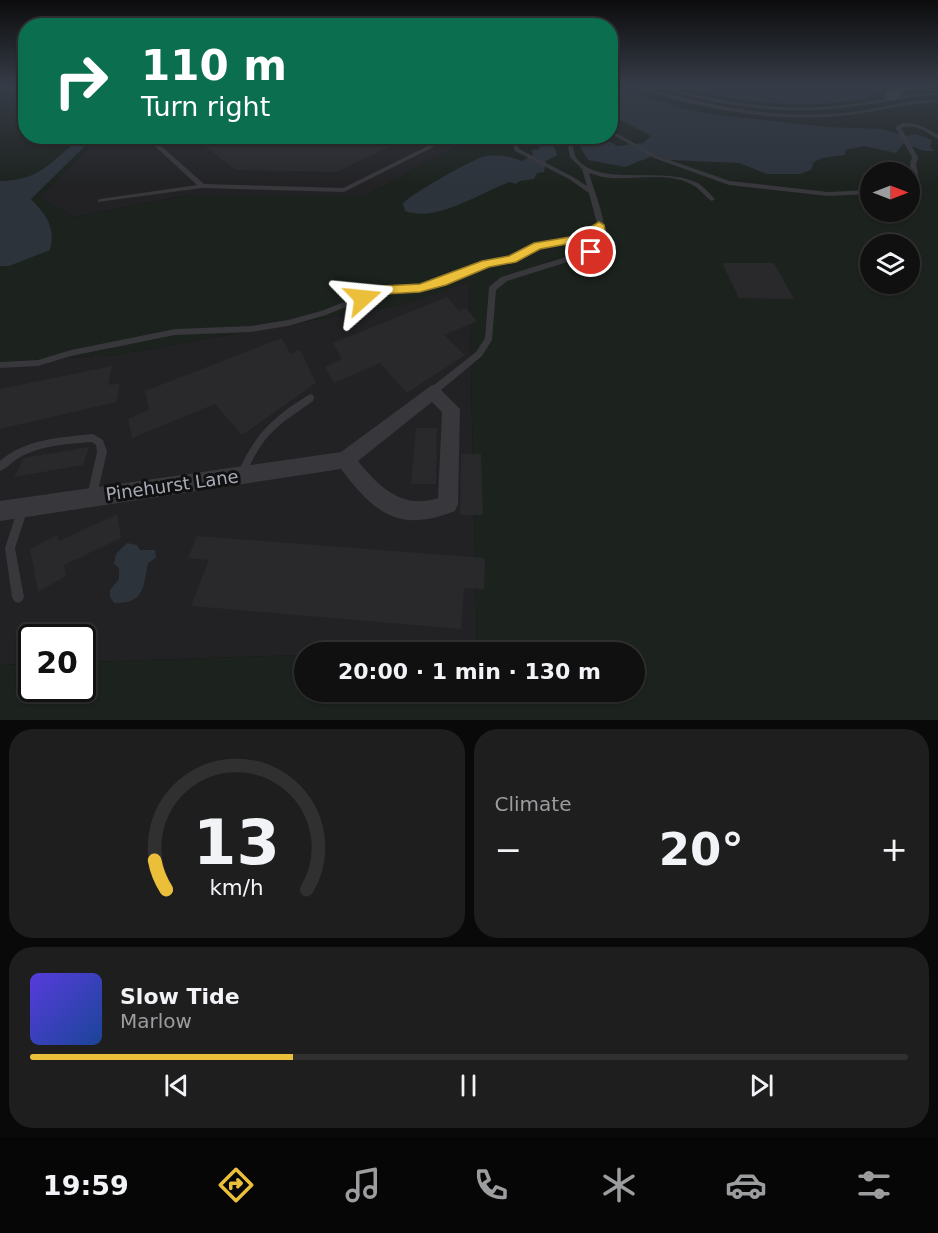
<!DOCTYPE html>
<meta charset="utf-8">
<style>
:root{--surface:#101011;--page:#1e1e1f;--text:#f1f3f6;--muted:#9c9d9f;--line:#303031;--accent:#ebbf3a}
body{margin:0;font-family:"DejaVu Sans",sans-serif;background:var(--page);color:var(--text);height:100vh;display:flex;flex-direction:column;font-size:22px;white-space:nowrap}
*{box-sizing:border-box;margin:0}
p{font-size:20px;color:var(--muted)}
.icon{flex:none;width:33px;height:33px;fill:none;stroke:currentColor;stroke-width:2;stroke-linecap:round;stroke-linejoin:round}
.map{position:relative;height:720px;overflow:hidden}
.sheet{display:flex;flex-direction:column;gap:9px;padding:9px;background:#090909;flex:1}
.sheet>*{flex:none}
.top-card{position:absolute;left:18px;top:18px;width:600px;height:126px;border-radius:24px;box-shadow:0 2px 4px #0004,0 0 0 2px var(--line);background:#0b6e4f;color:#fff;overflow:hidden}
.needle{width:39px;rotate:90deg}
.tools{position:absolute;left:860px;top:162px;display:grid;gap:12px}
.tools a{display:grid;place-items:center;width:60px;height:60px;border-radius:50%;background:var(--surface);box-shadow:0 2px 4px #0004,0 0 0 2px var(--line);font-size:30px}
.speed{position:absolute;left:18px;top:624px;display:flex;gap:12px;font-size:30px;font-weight:700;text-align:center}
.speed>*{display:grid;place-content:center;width:78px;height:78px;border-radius:50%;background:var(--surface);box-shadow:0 2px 4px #0004,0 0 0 2px var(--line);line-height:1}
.speed .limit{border:3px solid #111;border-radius:9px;background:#fff;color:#111}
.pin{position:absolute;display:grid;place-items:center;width:51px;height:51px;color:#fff;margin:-26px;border:3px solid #fff;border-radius:50%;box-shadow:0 2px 6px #0007}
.me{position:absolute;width:66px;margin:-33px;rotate:72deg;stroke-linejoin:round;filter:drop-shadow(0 0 4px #0008)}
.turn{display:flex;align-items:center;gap:21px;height:126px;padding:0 24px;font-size:27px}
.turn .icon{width:78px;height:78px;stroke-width:2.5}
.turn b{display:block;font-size:42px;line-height:51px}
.big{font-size:45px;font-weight:800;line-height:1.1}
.sheet .tile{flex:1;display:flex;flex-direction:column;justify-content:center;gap:9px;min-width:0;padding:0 21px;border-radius:24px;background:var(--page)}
.sheet .dial{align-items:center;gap:0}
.dial svg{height:156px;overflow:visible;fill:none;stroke:var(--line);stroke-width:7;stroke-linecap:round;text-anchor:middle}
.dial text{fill:var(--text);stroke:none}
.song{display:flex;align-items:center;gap:18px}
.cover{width:72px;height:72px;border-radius:9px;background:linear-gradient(135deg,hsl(250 70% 55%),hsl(220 70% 35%))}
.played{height:6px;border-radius:3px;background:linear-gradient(90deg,var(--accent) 30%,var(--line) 30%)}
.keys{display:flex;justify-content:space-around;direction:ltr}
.heat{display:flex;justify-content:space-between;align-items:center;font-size:33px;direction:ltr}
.sheet .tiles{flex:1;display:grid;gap:9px;grid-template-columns:1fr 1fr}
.tile:last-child{grid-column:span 2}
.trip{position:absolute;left:294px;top:642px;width:351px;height:60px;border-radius:30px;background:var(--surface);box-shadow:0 2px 4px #0004,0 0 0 2px var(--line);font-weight:800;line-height:60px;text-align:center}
.tabs{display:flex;height:96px;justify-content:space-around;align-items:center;background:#060607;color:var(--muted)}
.tabs .icon{width:42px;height:42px}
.tabs .current{color:var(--accent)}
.tabs b{font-size:27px;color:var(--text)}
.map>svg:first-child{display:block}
.built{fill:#222224}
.green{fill:#1c221d;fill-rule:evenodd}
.water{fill:#2c333b}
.building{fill:#29292b}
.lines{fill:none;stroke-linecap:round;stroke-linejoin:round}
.lane{fill:#37373c;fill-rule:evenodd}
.street{fill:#37373c;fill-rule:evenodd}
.secondary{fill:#45464c;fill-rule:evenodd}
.route{fill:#ebbf3a;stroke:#997c26;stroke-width:1.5}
.labels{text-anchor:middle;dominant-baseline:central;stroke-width:6;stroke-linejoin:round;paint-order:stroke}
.street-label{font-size:18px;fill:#a8abb7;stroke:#111112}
</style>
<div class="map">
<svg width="938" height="720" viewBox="0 0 938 720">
<rect width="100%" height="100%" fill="#161617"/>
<g class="built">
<path d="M 99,137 L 476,137 L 367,195 L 188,195 L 75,217 L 39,198 Z"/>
<path d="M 469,281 L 477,649 L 304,652 L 304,655 L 83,662 L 82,638 L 32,638 L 31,664 L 0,665 L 0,362 L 115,355 L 404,304 Z"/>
</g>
<path class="green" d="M 0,85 L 25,85 L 26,136 L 99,137 L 39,198 L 75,217 L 188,195 L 367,195 L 476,137 L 610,136 L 611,85 L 918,85 L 938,101 L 938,720 L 0,720 L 0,665 L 31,664 L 32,688 L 82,688 L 83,662 L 304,655 L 304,692 L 634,692 L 634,652 L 375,652 L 477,649 L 469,282 L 404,304 L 115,355 L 0,362 ZM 870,172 L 909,172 L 909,212 L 870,212 ZM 870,244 L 909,244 L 909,284 L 870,284 Z"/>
<g class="water">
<path d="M 611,85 L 680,108 L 715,115 L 830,127 L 882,129 L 904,136 L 916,134 L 932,140 L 930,147 L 934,151 L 924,151 L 904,143 L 896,153 L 864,146 L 845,150 L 845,155 L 822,158 L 814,162 L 811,170 L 800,174 L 767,174 L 739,163 L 669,160 L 655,155 L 625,167 L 588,160 L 578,143 C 591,135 604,137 617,146 L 643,143 L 651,136 L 611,115 Z"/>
<path d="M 670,85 L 732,85 L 752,90 L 763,85 L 892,85 C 848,119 720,101 670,85 Z"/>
<path d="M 82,137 L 92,139 L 31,199 C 46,215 56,227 50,250 L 9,266 L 0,266 L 0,181 C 41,181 53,159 82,137 Z"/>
<path d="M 543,137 L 551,137 L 557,155 L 546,161 L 544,172 L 537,173 L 534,179 L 520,181 L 516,184 L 510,182 C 481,192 437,223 405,211 L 403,204 C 407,196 470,161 482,157 C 494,153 510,156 522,161 L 533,155 L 532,150 L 539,149 Z"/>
<path d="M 127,543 L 137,545 L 140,550 L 155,550 L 156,558 L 148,563 C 143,587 145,604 114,603 L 110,597 L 110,590 L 119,579 L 119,568 L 114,564 L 116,554 Z"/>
</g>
<g class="building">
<path d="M 191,136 L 411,136 L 337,172 L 236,170 Z"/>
<path d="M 722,263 L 774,263 L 794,299 L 739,298 Z"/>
<path d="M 447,297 L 459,311 L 466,308 L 477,321 L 444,335 L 465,355 L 407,393 L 380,363 L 334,383 L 325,367 L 342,359 L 333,343 Z"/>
<path d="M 282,338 L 290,354 L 300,350 L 316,383 L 242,435 L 215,404 L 132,438 L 128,419 L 149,410 L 145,391 Z"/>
<path d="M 112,366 L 108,385 L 120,383 L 116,402 L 0,429 L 0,389 Z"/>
<path d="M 416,428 L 437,428 L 436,484 L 411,484 Z"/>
<path d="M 89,447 L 83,465 L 14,477 L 24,458 Z"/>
<path d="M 461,454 L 481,454 L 483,515 L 460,515 Z"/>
<path d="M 117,514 L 121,538 L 64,565 L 66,576 L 38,592 L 30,549 L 57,535 L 59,541 Z"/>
<path d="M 197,536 L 485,558 L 484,589 L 464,588 L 461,629 L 191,606 L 209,560 L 188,558 Z"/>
</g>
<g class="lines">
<g class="lane">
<path d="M 633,85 L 640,85 C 706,106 774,119 844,113 C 872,110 899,102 926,100 L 938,100 L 938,102 C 907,103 878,112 848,115 C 788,122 729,114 671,98 C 659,94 644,91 633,85 Z"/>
<path d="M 654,85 L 661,85 C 720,103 782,112 843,105 C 871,102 898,95 926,93 L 938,93 L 938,95 C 906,96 875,105 843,108 C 791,114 739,108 688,96 C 677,93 664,90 654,85 Z"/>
<path d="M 903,123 C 916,122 927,128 938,135 L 938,139 C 926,132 915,123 901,128 L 918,157 L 916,165 L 921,188 L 909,195 L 909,191 L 915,187 L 910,165 L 912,157 L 895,127 Z"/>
<path d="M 610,130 L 658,156 L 730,181 L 828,192 L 870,190 L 870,194 L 828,196 L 729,185 L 654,158 L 610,133 Z"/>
<path d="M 144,136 L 150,136 L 204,184 L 343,188 L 448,136 L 455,136 L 344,192 L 202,188 L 98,202 L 98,200 L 100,199 L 197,185 Z"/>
<path d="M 515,136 L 520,136 L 517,142 L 519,149 L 573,177 L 587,186 L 582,169 L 570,157 L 566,136 L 571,136 C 573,143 573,153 577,159 C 601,188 662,165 698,183 C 704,187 710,194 715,199 L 712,201 L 710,200 C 705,196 701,191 696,187 C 669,169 632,182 602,177 C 598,176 593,174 589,173 C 593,188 608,223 604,238 C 602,243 597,249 593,254 L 507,281 L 496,290 L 492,340 L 482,356 L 435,395 L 432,396 L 429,395 L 428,392 L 429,389 L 476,352 L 485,338 L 489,287 L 501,277 L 589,250 L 597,238 L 597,229 L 572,243 L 540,248 L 514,261 L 487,266 L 420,291 L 383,292 L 326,315 L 288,326 L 251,332 L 175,335 L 71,356 L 38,366 L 0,368 L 0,362 L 38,360 L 71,350 L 175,329 L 251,326 L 288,320 L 321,311 L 382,287 L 419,286 L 484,262 L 510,257 L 536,244 L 568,240 L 597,224 L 589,193 L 569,179 L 515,151 L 511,142 Z"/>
<path d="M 310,394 L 313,395 L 314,398 L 313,401 C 296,413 278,424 265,440 C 256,452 250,465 244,478 L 241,479 L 238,478 L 236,475 L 238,472 C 252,442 263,427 290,407 C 297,403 303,398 310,394 Z"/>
<path d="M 93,434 L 103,440 L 107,452 L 96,499 L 92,501 L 88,499 L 87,496 L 97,452 L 96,445 L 92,442 C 69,444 45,445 24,455 C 15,459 9,467 0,471 L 0,461 C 25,439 62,437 93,434 Z"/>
<path d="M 23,503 L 27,505 L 28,508 L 15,548 L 24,597 L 22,601 L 18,603 L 14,601 L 12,597 L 5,548 L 18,508 L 19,505 Z"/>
</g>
<path class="street" d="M 432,385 L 438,387 L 460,409 L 458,504 L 455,511 C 399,533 375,514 341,469 L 0,521 L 0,501 L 341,452 ZM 432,402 L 442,412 L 438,498 C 403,510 379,487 358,461 Z"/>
<path class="secondary" d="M 898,85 L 912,85 L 895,100 L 885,100 L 885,94 Z"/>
</g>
<linearGradient id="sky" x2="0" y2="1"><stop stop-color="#0c0c0d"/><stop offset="0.46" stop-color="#363c47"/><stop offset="1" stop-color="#363c47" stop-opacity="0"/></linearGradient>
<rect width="938" height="186" fill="url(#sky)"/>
<path class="route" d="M 599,222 L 604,225 L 606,236 L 595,255 L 585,252 L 595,233 L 583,241 L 540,249 L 516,262 L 489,267 L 446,285 L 420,292 L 384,294 L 363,302 L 357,298 L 382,286 L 420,284 L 482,261 L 509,256 L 534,243 L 576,236 Z"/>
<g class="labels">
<g class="street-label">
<text transform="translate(172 485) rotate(-8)">Pinehurst Lane</text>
</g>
</g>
</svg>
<div class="tools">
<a><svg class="needle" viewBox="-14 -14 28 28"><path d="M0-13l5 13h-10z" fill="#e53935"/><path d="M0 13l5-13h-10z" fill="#9c9d9f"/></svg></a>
<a><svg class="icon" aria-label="layers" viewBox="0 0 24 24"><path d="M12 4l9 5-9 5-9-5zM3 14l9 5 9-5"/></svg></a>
</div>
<div class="speed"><div class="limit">20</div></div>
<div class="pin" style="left:591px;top:252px;background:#d93025"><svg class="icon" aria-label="arrive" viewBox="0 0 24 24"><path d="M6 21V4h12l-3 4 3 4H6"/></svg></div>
<svg class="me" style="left:363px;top:298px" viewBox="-20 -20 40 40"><path d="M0-17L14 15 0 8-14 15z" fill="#ebbf3a" stroke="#fff" stroke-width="4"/></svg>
<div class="trip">20:00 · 1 min · 130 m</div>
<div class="top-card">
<div class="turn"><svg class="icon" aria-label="right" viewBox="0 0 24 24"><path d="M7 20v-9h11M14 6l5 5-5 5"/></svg><div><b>110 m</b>Turn right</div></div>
</div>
</div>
<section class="sheet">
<div class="tiles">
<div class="tile dial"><svg viewBox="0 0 100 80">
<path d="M14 69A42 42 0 1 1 86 69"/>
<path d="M14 69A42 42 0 0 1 8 54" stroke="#ebbf3a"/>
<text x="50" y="56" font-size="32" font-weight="700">13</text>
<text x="50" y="72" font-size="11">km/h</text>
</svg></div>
<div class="tile"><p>Climate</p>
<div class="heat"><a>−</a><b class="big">20°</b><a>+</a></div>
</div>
<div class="tile">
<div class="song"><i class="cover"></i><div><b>Slow Tide</b><p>Marlow</p></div></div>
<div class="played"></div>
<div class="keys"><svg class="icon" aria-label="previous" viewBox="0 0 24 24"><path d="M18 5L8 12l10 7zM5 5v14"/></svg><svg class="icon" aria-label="pause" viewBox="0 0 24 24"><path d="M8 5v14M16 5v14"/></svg><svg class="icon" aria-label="next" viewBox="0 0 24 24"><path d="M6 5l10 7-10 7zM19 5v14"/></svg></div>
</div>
</div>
</section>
<nav class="tabs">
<b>19:59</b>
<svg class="icon current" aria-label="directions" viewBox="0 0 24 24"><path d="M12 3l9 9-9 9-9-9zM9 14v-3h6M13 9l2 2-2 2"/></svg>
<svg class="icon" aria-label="music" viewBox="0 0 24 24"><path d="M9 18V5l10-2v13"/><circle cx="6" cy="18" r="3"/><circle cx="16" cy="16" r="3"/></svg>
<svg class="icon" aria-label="phone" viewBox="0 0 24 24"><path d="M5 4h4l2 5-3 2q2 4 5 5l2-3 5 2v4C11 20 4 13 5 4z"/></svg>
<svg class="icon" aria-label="climate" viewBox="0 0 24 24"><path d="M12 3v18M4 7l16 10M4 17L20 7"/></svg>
<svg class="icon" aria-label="car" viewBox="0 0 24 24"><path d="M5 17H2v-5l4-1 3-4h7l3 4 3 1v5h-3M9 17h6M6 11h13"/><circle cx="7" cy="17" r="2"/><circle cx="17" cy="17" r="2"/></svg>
<svg class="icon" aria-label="filters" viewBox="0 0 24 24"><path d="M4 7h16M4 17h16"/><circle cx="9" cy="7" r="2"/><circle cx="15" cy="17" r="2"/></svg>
</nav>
